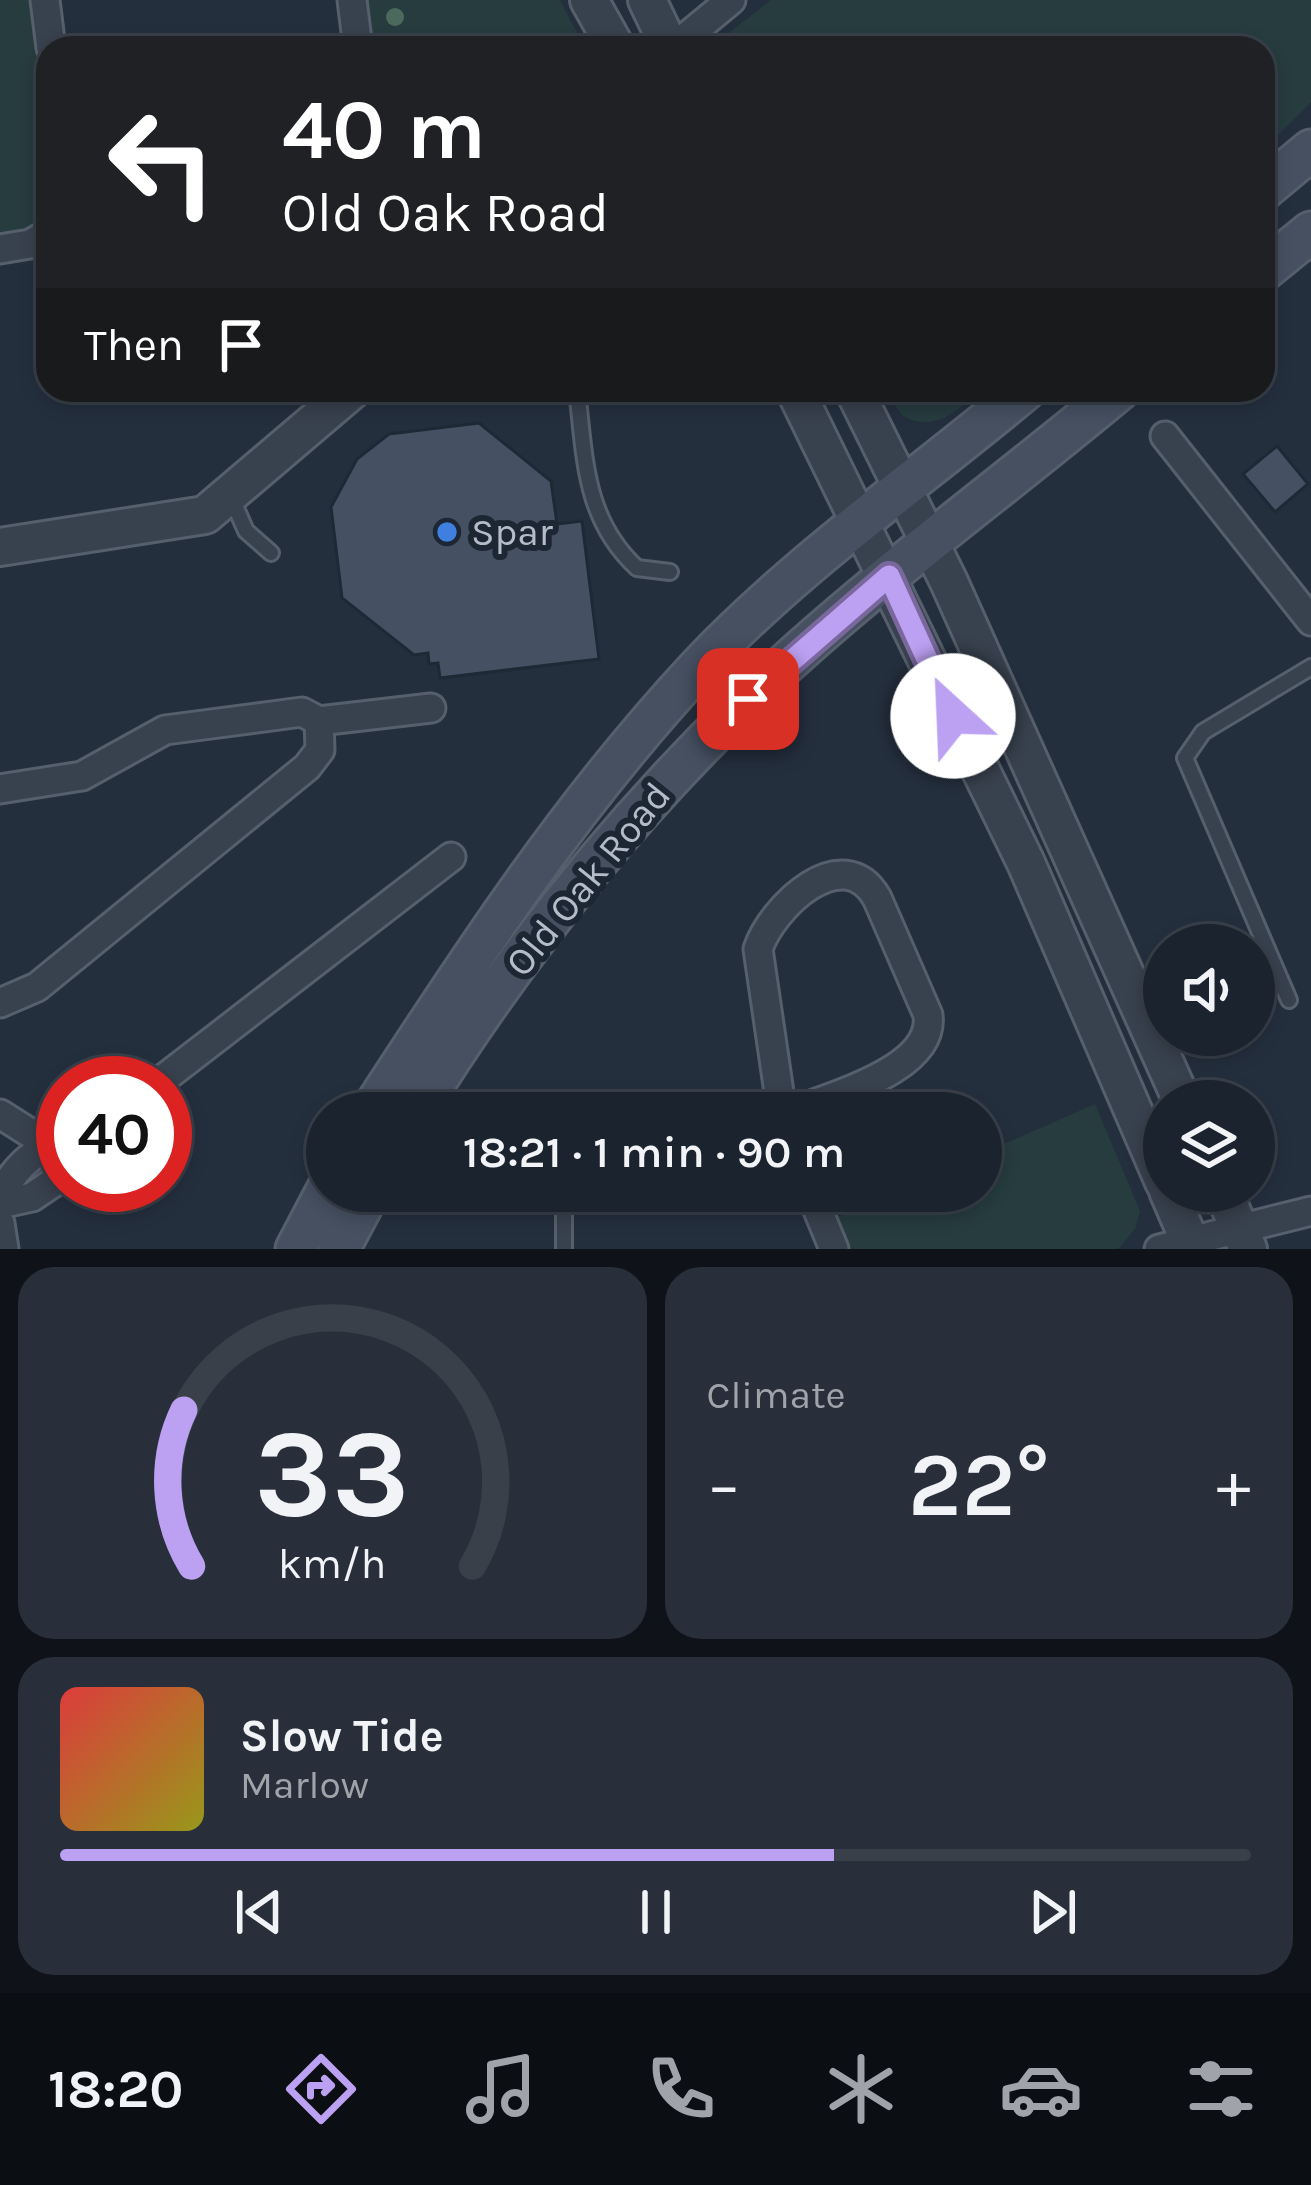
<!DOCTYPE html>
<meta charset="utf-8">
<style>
:root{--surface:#1b232e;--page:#282f3a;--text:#f1f3f6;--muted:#a0a4aa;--line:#39404a;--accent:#bca0f2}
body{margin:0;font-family:Karla,sans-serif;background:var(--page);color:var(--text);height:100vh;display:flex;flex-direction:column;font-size:45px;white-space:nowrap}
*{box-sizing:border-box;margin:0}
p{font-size:39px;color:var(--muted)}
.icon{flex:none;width:66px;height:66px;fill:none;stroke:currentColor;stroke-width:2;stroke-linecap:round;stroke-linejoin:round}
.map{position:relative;height:1249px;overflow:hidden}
.sheet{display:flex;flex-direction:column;gap:18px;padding:18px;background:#0f1319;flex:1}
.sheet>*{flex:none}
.guide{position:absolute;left:36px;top:36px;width:1239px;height:366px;border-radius:36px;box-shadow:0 6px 18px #0003,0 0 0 3px var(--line);background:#202124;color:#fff;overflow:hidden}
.buttons{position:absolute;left:1143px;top:924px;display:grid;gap:24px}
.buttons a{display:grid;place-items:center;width:132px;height:132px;border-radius:50%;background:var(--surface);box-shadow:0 6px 18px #0003,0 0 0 3px var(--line);font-size:60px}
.speed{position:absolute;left:36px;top:1056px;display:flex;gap:24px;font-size:60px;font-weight:700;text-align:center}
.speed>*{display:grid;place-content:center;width:156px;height:156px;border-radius:50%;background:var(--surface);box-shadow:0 6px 18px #0003,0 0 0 3px var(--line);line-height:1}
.speed .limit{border:18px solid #d22;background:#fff;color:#111}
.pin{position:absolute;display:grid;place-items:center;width:102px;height:102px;color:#fff;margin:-51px;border-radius:24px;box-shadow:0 6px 18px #0006}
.me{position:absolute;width:132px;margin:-66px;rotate:335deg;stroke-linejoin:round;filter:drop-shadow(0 0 9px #0008)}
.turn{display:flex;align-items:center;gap:42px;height:252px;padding:0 48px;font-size:54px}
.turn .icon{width:156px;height:156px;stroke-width:2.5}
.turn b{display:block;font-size:84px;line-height:102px}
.then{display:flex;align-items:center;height:114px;padding:0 48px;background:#0003;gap:24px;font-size:45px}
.big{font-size:90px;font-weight:600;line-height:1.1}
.sheet .widget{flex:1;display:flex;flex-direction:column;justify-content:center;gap:18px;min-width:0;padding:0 42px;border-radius:36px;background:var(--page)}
.sheet .dial{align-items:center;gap:0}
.dial svg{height:312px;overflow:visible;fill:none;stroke:var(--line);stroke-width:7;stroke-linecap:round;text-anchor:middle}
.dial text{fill:var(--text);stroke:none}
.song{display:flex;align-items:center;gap:36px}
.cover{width:144px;height:144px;border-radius:18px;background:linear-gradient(135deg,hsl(0 70% 55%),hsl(60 70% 35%))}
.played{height:12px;border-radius:6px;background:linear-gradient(90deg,var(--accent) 65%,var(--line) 65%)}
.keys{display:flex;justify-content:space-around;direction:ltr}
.heat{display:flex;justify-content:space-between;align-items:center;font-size:66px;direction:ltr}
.sheet .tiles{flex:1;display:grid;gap:18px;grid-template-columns:1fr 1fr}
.widget:last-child{grid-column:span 2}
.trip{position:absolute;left:306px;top:1092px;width:696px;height:120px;border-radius:60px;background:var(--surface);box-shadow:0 6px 18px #0003,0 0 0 3px var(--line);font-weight:600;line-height:120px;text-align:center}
.menu{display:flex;height:192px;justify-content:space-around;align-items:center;background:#0b0e12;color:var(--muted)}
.menu .icon{width:84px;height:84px}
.menu .on{color:var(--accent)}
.menu b{font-size:54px;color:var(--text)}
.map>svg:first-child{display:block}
.green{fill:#263c3f}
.building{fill:#455162;stroke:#1f2835;stroke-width:3}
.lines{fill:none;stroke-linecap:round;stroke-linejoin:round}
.service-casing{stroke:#565f6c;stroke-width:20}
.minor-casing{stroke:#565f6c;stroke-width:33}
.tertiary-casing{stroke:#565f6c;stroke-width:42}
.secondary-casing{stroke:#565f6c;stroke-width:45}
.service{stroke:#38414e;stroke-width:14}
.minor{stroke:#38414e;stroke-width:27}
.tertiary{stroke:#38414e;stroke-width:36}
.secondary{stroke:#465061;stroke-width:39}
.tree{fill:#4b6a5d}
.route-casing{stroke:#7a689d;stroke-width:30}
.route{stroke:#bca0f2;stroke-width:21}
.shop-dot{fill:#3f7fe0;stroke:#1d2633;stroke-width:4.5}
.labels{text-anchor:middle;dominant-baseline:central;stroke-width:12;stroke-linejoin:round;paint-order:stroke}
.poi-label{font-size:39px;fill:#b4bcc9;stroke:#1d2633;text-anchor:start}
.street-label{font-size:39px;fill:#b4bcc9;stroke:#1d2633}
</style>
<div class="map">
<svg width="1311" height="1249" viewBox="0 0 1311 1249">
<rect width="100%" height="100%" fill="#242f3e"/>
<g class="green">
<path d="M 0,0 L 31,0 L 48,150 L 48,216 L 28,230 L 0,234 Z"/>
<path d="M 367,0 L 560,0 L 585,48 L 373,48 Z"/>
<path d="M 771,0 L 1311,0 L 1311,102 L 1263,150 L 1263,48 L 724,48 L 725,36 Z"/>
<path d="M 885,390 L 981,390 C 956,411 935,434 902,415 Z"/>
<path d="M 1095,1104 L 1140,1211 L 1135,1229 L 1118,1249 L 846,1249 L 836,1218 L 896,1191 L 981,1191 L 981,1154 Z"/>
</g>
<g class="building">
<path d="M 479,423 L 551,481 L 557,524 L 582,521 L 599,659 L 440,678 L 438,663 L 429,664 L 428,653 L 414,655 L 342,598 L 331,507 L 357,459 L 389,434 Z"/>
<path d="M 1277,446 L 1308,484 L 1275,512 L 1243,474 Z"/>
</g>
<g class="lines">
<defs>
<g id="service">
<path d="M 577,390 C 585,458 584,519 637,568 L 670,572"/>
<path d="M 231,497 L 246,531 L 271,553"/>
<path d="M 1289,1000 L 1185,758 L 1203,732 L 1311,667"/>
<path d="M 564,1191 L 564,1249"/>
</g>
<g id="minor">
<path d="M 45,0 L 51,48"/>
<path d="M 352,0 L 358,48"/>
<path d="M 673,48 L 731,0"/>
<path d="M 0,249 L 30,244 L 48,234"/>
<path d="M 1165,436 L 1311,621"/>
<path d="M 319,721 L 431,708"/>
<path d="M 0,789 L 82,776 L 165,730 L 302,712 L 319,721 L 320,750 L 307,767 L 37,987 L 0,1003"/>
<path d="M 158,1083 L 451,857"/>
<path d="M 782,1113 L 758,949 C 772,907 843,839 877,898 L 928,1015 C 935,1070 832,1095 791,1113"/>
<path d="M 0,1114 L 49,1145"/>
<path d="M 810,1191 L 834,1249"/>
<path d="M 0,1198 C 11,1172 34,1147 63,1143"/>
<path d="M 0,1204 L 32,1197 L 63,1176"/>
<path d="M 0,1223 L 4,1249"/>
<path d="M 1159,1249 L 1311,1211"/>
</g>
<g id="tertiary">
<path d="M 589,0 L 616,48"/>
<path d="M 647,0 L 670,48"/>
<path d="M 795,390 L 1026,863 L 1164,1182"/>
<path d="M 854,390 L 949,582 L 1182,1101"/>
<path d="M 0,547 L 205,515 L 352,390"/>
<path d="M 1168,1191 L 1193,1249"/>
<path d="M 1223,1191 L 1248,1249"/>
</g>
<g id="secondary">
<path d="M 1263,190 L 1311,150"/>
<path d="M 1263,271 L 1311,232"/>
<path d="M 370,1113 C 471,957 572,803 699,667 C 796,564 916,481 1025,390"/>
<path d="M 416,1113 C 509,962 619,824 747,700 C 863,588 996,493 1119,390"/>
<path d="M 296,1249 L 327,1190"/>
<path d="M 339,1249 L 370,1191"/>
</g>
</defs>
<use href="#service" class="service-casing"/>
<use href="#minor" class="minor-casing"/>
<use href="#tertiary" class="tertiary-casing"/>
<use href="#secondary" class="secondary-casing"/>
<use href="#service" class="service"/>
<use href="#minor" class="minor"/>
<use href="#tertiary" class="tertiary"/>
<use href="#secondary" class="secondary"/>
</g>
<circle class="tree" cx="395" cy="17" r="9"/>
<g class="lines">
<defs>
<path id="route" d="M 748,699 L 889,576 L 953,716"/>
</defs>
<use href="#route" class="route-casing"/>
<use href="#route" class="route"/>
</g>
<circle class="shop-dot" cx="447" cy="532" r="12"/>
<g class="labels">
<g class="poi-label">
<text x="471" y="532">Spar</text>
</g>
<g class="street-label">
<text transform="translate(588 879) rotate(-51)">Old Oak Road</text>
</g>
</g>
</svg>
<div class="buttons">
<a><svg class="icon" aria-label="sound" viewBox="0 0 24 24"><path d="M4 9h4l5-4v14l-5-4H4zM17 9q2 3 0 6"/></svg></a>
<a><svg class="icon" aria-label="layers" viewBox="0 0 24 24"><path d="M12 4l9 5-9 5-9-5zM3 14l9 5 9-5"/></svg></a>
</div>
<div class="speed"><div class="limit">40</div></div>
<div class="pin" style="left:748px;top:699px;background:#d93025"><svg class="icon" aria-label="arrive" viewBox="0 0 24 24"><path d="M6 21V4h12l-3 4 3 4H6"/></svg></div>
<svg class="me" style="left:953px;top:716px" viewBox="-20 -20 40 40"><circle r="19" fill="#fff"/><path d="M0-13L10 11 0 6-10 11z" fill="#bca0f2"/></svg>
<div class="trip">18:21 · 1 min · 90 m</div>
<div class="guide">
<div class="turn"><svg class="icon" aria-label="left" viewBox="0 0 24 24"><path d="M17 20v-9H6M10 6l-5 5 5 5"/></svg><div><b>40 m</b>Old Oak Road</div></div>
<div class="then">Then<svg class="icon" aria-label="arrive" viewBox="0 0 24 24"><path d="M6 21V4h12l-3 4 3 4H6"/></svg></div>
</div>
</div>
<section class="sheet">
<div class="tiles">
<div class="widget dial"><svg viewBox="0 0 100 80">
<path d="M14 69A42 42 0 1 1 86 69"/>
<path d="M14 69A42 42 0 0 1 12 29" stroke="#bca0f2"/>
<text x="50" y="56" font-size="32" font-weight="700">33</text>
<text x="50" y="72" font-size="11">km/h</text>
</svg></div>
<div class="widget"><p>Climate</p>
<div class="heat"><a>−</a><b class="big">22°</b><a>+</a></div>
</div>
<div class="widget">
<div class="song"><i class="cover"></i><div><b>Slow Tide</b><p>Marlow</p></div></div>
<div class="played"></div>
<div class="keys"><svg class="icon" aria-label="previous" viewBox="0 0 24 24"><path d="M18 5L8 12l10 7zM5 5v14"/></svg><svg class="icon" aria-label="pause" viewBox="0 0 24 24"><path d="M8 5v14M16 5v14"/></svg><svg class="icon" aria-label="next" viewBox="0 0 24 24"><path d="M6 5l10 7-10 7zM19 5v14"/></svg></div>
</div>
</div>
</section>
<nav class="menu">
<b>18:20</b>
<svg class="icon on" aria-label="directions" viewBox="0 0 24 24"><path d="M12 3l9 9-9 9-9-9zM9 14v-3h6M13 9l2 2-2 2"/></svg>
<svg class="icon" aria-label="music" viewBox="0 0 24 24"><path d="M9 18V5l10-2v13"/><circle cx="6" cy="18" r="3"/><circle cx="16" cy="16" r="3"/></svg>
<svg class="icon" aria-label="phone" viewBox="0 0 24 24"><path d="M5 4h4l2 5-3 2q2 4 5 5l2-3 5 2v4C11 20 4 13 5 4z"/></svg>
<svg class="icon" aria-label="climate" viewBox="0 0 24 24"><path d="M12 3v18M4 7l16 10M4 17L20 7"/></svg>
<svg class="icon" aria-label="car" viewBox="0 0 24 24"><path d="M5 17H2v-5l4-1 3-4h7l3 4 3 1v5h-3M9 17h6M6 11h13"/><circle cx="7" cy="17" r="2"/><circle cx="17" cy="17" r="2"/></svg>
<svg class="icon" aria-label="filters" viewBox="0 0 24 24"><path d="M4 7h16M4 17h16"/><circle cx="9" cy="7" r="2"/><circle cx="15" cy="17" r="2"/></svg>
</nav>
